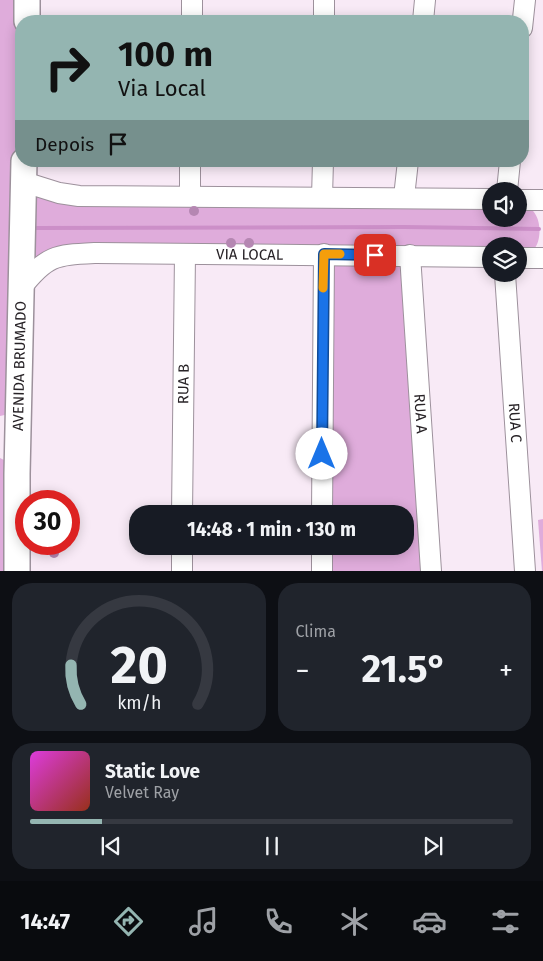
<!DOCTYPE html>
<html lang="pt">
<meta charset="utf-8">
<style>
:root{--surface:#171b24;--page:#20242c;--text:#f1f3f6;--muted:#9ea1a6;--line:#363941;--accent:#94b5b1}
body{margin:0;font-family:"Fira Sans",sans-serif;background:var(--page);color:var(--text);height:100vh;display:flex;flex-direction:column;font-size:19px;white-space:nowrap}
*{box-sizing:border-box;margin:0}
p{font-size:16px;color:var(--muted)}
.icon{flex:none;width:28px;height:28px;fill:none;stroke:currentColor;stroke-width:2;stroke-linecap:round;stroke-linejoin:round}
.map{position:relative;height:571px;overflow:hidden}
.details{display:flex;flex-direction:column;gap:12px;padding:12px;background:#0d0f14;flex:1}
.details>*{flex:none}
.top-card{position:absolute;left:15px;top:15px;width:514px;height:152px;border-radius:20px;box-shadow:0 2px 12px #0003;background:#94b5b1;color:#111;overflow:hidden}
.buttons{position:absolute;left:482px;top:182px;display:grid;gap:10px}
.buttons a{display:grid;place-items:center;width:45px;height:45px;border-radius:50%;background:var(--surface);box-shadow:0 2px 12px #0003;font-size:25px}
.speed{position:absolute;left:15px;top:490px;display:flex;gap:10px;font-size:25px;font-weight:700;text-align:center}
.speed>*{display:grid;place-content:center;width:65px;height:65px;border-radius:50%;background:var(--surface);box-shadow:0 2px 12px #0003;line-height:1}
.speed .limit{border:8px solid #d22;background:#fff;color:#111}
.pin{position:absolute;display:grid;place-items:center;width:42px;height:42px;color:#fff;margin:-21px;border-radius:10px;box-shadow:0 2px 8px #0006}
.me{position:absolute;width:55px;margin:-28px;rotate:0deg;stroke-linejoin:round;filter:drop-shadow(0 0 4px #0008)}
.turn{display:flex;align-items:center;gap:18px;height:105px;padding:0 20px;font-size:22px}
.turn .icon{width:65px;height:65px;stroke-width:2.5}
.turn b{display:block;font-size:35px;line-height:42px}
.then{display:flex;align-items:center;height:48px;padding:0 20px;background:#0003;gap:10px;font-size:19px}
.big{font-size:38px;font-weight:700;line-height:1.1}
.details .widget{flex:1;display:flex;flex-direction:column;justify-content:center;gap:8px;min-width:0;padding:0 18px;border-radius:20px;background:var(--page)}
.details .dial{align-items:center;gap:0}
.dial svg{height:130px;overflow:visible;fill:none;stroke:var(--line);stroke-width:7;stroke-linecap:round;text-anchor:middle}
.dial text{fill:var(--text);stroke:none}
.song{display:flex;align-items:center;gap:15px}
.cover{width:60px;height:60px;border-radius:8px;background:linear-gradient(135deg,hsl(300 70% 55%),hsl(10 70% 35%))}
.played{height:5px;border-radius:2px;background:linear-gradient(90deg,var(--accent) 15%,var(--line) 15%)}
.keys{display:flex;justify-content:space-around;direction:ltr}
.heat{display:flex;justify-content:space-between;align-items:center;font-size:28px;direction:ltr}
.details .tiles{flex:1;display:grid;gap:12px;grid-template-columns:1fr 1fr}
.widget:last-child{grid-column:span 2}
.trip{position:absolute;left:129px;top:505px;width:285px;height:50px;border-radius:20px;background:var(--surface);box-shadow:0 2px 12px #0003;font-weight:700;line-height:50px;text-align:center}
.tabs{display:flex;height:80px;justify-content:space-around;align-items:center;background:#090b0e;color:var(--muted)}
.tabs .icon{width:35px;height:35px}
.tabs .selected{color:var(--accent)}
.tabs b{font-size:22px;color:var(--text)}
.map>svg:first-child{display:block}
.green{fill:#dfacdb}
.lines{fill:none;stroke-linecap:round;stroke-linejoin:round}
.stream{stroke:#cc8fc8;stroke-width:4}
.minor-casing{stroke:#9d919c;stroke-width:22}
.major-casing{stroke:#9d919c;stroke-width:28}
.minor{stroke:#fff;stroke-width:20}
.major{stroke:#fff;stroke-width:25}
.tree{fill:#b587b2}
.route-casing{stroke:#114b97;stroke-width:12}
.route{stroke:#1a73e8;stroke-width:9}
.slow{stroke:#f59e0b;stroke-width:9}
.labels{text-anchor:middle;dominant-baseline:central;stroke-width:4;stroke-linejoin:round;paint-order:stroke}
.street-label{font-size:15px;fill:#282327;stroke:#fff}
</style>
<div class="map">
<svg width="543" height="571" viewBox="0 0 543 571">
<rect width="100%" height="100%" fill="#f8eaf6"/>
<g class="green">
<path d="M 0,0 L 21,0 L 15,377 L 9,414 L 0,416 Z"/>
<path d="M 30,189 L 491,205 L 491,219 L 519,219 L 519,205 C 543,205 543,240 534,249 C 530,251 523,252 519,253 L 519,246 L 491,246 L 491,253 L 93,252 L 32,271 Z"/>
<path d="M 333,266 L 403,266 L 428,571 L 325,571 L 325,546 L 405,546 L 405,514 L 325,514 Z"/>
<path d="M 0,458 L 4,460 L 9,465 L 14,571 L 0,571 Z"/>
<path d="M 543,519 L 543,571 L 542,571 L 538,520 Z"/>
</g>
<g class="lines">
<path class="stream" d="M 36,228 L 404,227 L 539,229"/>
<defs>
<g id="minor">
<path d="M 192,21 L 192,0"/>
<path d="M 324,21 L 324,0"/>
<path d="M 423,21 L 425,0"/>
<path d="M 522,28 L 525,0"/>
<path d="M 24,182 L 59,193 L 79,196 L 491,199"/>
<path d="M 507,191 L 510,161"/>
<path d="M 190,196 L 190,161"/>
<path d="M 322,197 L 323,161"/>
<path d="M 404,197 L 408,161"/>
<path d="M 519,200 L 543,200"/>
<path id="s1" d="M 410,255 L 431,571"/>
<path d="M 519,258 L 543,258"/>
<path id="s2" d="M 505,274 L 525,571"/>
<path id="s3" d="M 21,288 C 47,255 55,255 96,253 L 491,257"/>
<path id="s4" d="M 182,514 L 185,254"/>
<path d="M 322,514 L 324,254"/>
<path d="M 182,571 L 182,546"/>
<path d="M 322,571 L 322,546"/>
</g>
<g id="major">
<path d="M 27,21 L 27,0"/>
<path id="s5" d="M 17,571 L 17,474 L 24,161"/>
</g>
</defs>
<use href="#minor" class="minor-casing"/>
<use href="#major" class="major-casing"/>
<use href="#minor" class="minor"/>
<use href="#major" class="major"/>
</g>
<g class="tree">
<circle cx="194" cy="211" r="5"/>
<circle cx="231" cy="243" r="5"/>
<circle cx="249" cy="243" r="5"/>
<circle cx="54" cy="553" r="5"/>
</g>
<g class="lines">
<defs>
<path id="route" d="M 322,454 L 324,254 L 375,255"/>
</defs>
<use href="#route" class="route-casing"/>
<use href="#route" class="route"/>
<path class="slow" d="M 323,288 L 324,254 L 340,254"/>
</g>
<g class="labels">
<g class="street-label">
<text stroke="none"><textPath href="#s3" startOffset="241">VIA LOCAL</textPath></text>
<text stroke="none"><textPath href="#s5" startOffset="205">AVENIDA BRUMADO</textPath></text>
<text stroke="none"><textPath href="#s4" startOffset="130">RUA B</textPath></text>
<text stroke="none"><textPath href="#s1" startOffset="159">RUA A</textPath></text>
<text stroke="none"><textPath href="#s2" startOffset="149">RUA C</textPath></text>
</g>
</g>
</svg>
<div class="buttons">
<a><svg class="icon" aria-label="sound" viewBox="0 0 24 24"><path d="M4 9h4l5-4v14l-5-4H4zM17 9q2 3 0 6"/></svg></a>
<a><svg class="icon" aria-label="layers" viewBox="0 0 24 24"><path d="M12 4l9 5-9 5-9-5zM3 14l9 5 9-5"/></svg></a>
</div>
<div class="speed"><div class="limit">30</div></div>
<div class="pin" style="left:375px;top:255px;background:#d93025"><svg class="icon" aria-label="arrive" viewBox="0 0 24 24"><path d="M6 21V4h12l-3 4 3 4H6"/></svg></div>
<svg class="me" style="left:322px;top:454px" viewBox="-20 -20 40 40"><circle r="19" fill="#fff"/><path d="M0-13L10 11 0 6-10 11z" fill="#1a73e8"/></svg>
<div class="trip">14:48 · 1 min · 130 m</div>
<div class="top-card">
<div class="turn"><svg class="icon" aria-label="right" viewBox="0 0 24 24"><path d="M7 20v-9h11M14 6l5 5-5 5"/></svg><div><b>100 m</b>Via Local</div></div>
<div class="then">Depois<svg class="icon" aria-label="arrive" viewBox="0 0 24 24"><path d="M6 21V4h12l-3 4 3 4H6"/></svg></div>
</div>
</div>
<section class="details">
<div class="tiles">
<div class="widget dial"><svg viewBox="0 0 100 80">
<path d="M14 69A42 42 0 1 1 86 69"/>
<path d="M14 69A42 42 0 0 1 8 45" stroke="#94b5b1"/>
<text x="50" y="56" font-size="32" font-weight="700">20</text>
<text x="50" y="72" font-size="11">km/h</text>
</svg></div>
<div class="widget"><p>Clima</p>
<div class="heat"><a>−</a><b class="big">21.5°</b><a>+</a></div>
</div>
<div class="widget">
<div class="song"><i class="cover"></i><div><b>Static Love</b><p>Velvet Ray</p></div></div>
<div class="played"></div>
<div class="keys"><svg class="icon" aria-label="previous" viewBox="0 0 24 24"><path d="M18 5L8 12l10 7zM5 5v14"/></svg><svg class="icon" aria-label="pause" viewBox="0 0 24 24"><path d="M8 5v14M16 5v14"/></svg><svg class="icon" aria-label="next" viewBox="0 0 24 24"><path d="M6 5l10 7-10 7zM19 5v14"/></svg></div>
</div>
</div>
</section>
<nav class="tabs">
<b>14:47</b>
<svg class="icon selected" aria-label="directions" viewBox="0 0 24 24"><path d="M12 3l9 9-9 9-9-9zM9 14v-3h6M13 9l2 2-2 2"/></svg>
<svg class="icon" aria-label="music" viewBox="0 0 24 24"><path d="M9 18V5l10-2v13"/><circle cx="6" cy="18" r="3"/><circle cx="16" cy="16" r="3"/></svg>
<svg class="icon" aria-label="phone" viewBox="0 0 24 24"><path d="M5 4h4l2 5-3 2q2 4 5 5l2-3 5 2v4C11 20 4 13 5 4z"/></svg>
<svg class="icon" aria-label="climate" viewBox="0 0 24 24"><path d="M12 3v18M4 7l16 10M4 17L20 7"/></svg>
<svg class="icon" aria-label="car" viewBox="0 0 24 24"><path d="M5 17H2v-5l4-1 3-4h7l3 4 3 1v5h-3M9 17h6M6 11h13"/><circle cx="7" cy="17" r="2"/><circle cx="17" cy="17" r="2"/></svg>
<svg class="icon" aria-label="filters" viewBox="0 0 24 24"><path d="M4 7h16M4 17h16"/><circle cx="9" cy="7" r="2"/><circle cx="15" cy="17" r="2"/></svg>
</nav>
